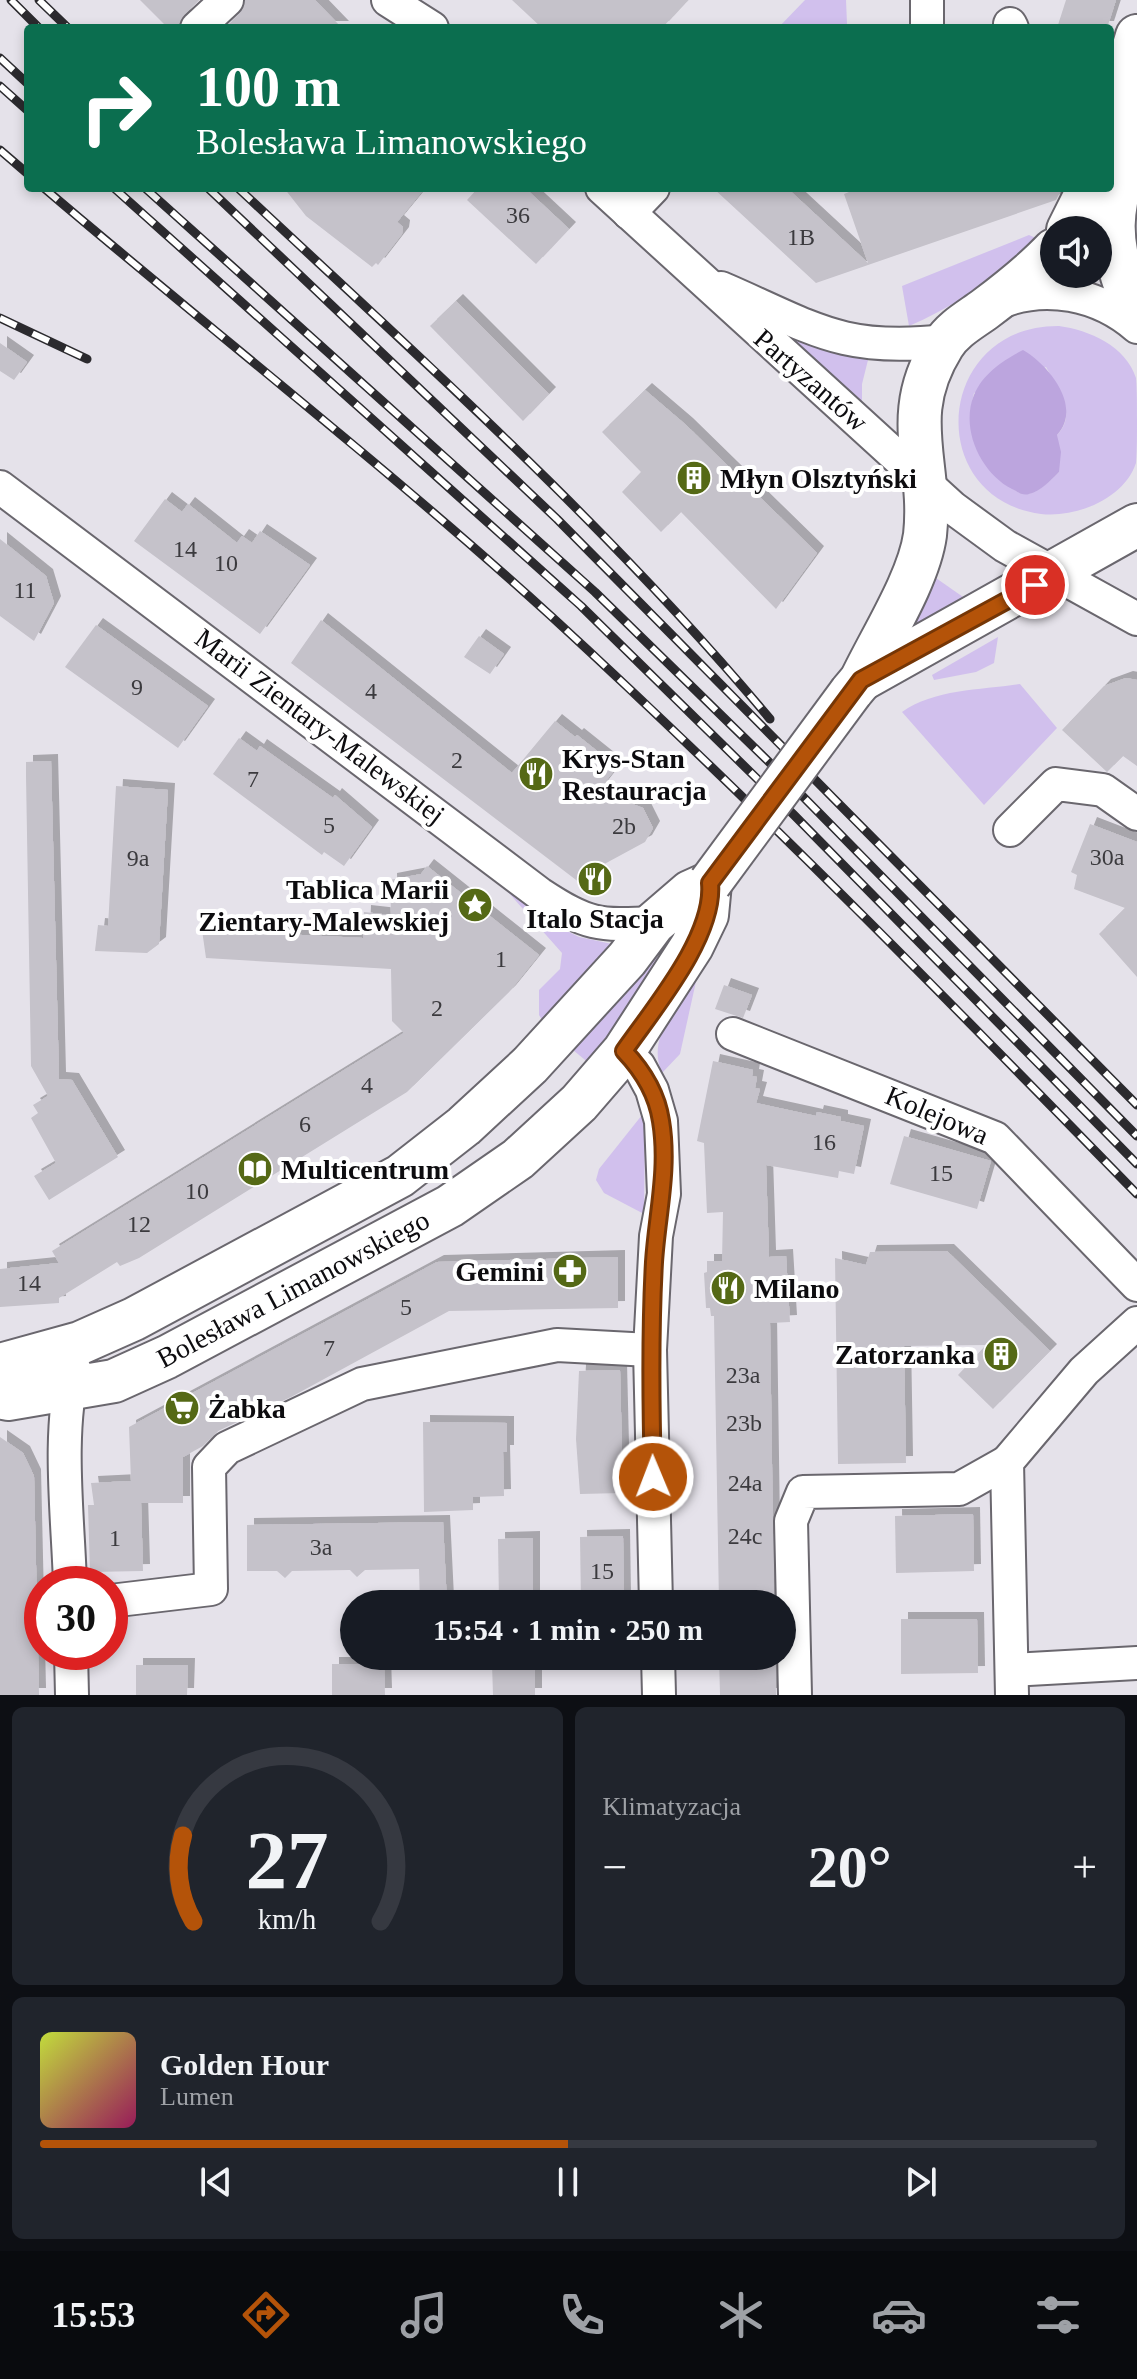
<!DOCTYPE html>
<html lang="pl">
<meta charset="utf-8">
<style>
:root{--surface:#171b24;--page:#20242c;--text:#f1f3f6;--muted:#9ea1a6;--line:#363941;--accent:#b45309}
body{margin:0;font-family:Georgia,serif;background:var(--page);color:var(--text);height:100vh;display:flex;flex-direction:column;font-size:30px;white-space:nowrap}
*{box-sizing:border-box;margin:0}
p{font-size:26px;color:var(--muted)}
.icon{flex:none;width:44px;height:44px;fill:none;stroke:currentColor;stroke-width:2;stroke-linecap:round;stroke-linejoin:round}
.map{position:relative;height:1695px;overflow:hidden}
.drawer{display:flex;flex-direction:column;gap:12px;padding:12px;background:#0d0f14;flex:1}
.drawer>*{flex:none}
.guide{position:absolute;left:24px;top:24px;width:1090px;height:168px;border-radius:8px;box-shadow:0 4px 12px #0003;background:#0b6e4f;color:#fff;overflow:hidden}
.controls{position:absolute;left:1040px;top:216px;display:grid;gap:16px}
.controls a{display:grid;place-items:center;width:72px;height:72px;border-radius:50%;background:var(--surface);box-shadow:0 4px 12px #0003;font-size:40px}
.speed{position:absolute;left:24px;top:1566px;display:flex;gap:16px;font-size:40px;font-weight:700;text-align:center}
.speed>*{display:grid;place-content:center;width:104px;height:104px;border-radius:50%;background:var(--surface);box-shadow:0 4px 12px #0003;line-height:1}
.speed .limit{border:12px solid #d22;background:#fff;color:#111}
.pin{position:absolute;display:grid;place-items:center;width:68px;height:68px;color:#fff;margin:-34px;border:4px solid #fff;border-radius:50%;box-shadow:0 2px 8px #0007}
.me{position:absolute;width:88px;margin:-44px;rotate:359deg;stroke-linejoin:round;filter:drop-shadow(0 0 6px #0008)}
.turn{display:flex;align-items:center;gap:28px;height:168px;padding:0 40px;font-size:36px}
.turn .icon{width:104px;height:104px;stroke-width:2.5}
.turn b{display:block;font-size:56px;line-height:68px}
.big{font-size:60px;font-weight:600;line-height:1.1}
.drawer .tile{flex:1;display:flex;flex-direction:column;justify-content:center;gap:12px;min-width:0;padding:0 28px;border-radius:12px;background:var(--page)}
.drawer .dial{align-items:center;gap:0}
.dial svg{height:208px;overflow:visible;fill:none;stroke:var(--line);stroke-width:7;stroke-linecap:round;text-anchor:middle}
.dial text{fill:var(--text);stroke:none}
.song{display:flex;align-items:center;gap:24px}
.cover{width:96px;height:96px;border-radius:12px;background:linear-gradient(135deg,hsl(70 70% 55%),hsl(330 70% 35%))}
.played{height:8px;border-radius:4px;background:linear-gradient(90deg,var(--accent) 50%,var(--line) 50%)}
.keys{display:flex;justify-content:space-around;direction:ltr}
.heat{display:flex;justify-content:space-between;align-items:center;font-size:44px;direction:ltr}
.drawer .tiles{flex:1;display:grid;gap:12px;grid-template-columns:1fr 1fr}
.tile:last-child{grid-column:span 2}
.trip{position:absolute;left:340px;top:1590px;width:456px;height:80px;border-radius:40px;background:var(--surface);box-shadow:0 4px 12px #0003;font-weight:600;line-height:80px;text-align:center}
.tabs{display:flex;height:128px;justify-content:space-around;align-items:center;background:#090b0e;color:var(--muted)}
.tabs .icon{width:56px;height:56px}
.tabs .current{color:var(--accent)}
.tabs b{font-size:36px;color:var(--text)}
.map>svg:first-child{display:block}
.green{fill:#d1c0ed;fill-rule:evenodd}
.forest{fill:#bca5de}
.building{fill:#c5c2ca;filter:url(#shadow)}
.lines{fill:none;stroke-linecap:round;stroke-linejoin:round}
.minor-casing{stroke:#6a676e;stroke-width:36}
.major-casing{stroke:#6a676e;stroke-width:46}
.minor{stroke:#fff;stroke-width:32}
.major{stroke:#fff;stroke-width:42}
.rail-casing{stroke:#2b2a2e;stroke-width:9}
.rail{stroke:#fff;stroke-width:6;stroke-dasharray:18;stroke-linecap:butt}
.major-bridge-casing{stroke:#6a676e;stroke-width:46;stroke-linecap:butt}
.major-bridge{stroke:#fff;stroke-width:42}
.route-casing{stroke:#753606;stroke-width:20}
.route{stroke:#b45309;stroke-width:14}
.labels{text-anchor:middle;dominant-baseline:central;stroke-width:8;stroke-linejoin:round;paint-order:stroke}
.number-label{font-size:24px;fill:#3b3a3e}
.street-label{font-size:28px;fill:#0d0c0f;stroke:#fff}
.poi-label{font-size:28px;font-weight:bold;fill:#0d0c0f;stroke:#fff;text-anchor:start}
</style>
<div class="map">
<svg width="1137" height="1695" viewBox="0 0 1137 1695">
<defs>
<filter id="shadow"><feDropShadow dx="7" dy="-7" stdDeviation="0" flood-color="#0004"/></filter>
</defs>
<rect width="100%" height="100%" fill="#e5e2ea"/>
<g class="green">
<path d="M 805,0 L 846,0 L 847,24 L 842,28 L 778,28 Z"/>
<path d="M 1029,235 L 1038,239 C 1005,275 954,306 909,326 L 902,286 Z"/>
<path d="M 1059,326 C 1089,330 1126,346 1136,378 C 1137,390 1137,408 1137,420 C 1137,433 1137,451 1136,463 C 1124,499 1076,518 1041,514 C 922,498 935,325 1059,326 ZM 1046,367 C 1058,389 1078,413 1057,435 L 1059,472 C 1051,480 1039,492 1028,494 C 1019,495 1012,488 1005,483 C 975,463 965,428 974,393 Z"/>
<path d="M 784,331 L 817,347 L 868,360 L 862,384 L 862,403 L 783,335 Z"/>
<path d="M 933,576 L 966,599 L 899,637 Z"/>
<path d="M 998,637 L 994,663 L 976,672 L 934,680 L 932,675 Z"/>
<path d="M 1020,684 L 1057,728 L 984,805 L 902,712 C 934,689 982,690 1020,684 Z"/>
<path d="M 509,889 L 563,929 L 579,937 L 612,944 L 544,1023 L 539,1015 L 539,990 L 560,969 L 562,953 L 508,892 Z"/>
<path d="M 656,957 L 662,961 L 590,1064 L 573,1050 L 573,1047 L 650,958 Z"/>
<path d="M 697,977 L 680,1054 L 662,1073 C 646,1037 678,1006 697,977 Z"/>
<path d="M 642,1115 L 645,1128 L 644,1214 L 604,1193 L 596,1180 L 599,1169 Z"/>
</g>
<path class="forest" d="M 1023,350 C 1049,365 1083,407 1057,435 L 1061,452 L 1059,472 C 1051,480 1040,492 1029,494 C 1023,496 1018,492 1012,489 C 981,473 960,429 974,395 C 983,373 1004,360 1023,350 Z"/>
<g class="building">
<path d="M 140,0 L 199,0 L 184,15 L 179,28 L 168,28 Z"/>
<path d="M 245,0 L 315,0 L 342,28 L 225,28 L 240,13 Z"/>
<path d="M 512,0 L 688,0 L 662,28 L 542,28 Z"/>
<path d="M 1066,0 L 1116,0 L 1107,28 L 1057,28 Z"/>
<path d="M 284,188 L 425,188 L 397,222 L 403,227 L 402,234 L 378,265 L 376,263 L 372,267 L 306,216 Z"/>
<path d="M 478,188 L 525,188 L 569,229 L 536,264 L 467,200 Z"/>
<path d="M 713,188 L 787,188 L 868,263 L 844,194 L 859,188 L 1062,188 L 1056,200 L 816,283 Z"/>
<path d="M 456,301 L 549,394 L 523,421 L 430,326 Z"/>
<path d="M 0,343 L 27,362 L 14,380 L 0,371 Z"/>
<path d="M 645,390 L 686,425 L 817,553 L 776,609 L 681,512 L 661,532 L 622,492 L 641,472 L 602,432 Z"/>
<path d="M 165,499 L 182,512 L 188,504 L 237,543 L 242,536 L 252,543 L 260,531 L 310,565 L 260,634 L 134,541 Z"/>
<path d="M 0,539 L 46,576 L 54,603 L 34,641 L 0,616 Z"/>
<path d="M 321,620 L 512,773 L 555,721 L 575,737 L 577,735 L 617,767 L 598,791 L 643,808 L 653,828 L 645,842 L 597,868 L 606,888 L 584,886 L 291,663 Z"/>
<path d="M 96,625 L 208,706 L 178,748 L 65,667 Z"/>
<path d="M 479,636 L 504,654 L 490,674 L 464,657 Z"/>
<path d="M 1126,678 L 1137,680 L 1137,766 L 1123,756 L 1107,772 L 1062,730 L 1104,686 Z"/>
<path d="M 239,738 L 257,751 L 260,746 L 333,798 L 335,795 L 372,827 L 344,866 L 324,852 L 322,855 L 213,774 Z"/>
<path d="M 51,761 L 59,1079 L 72,1080 L 118,1157 L 49,1200 L 34,1176 L 56,1163 L 31,1118 L 38,1113 L 33,1105 L 48,1096 L 31,1066 L 26,776 L 26,762 Z"/>
<path d="M 116,786 L 168,790 L 159,944 L 147,953 L 95,951 L 98,925 L 108,926 Z"/>
<path d="M 1090,824 L 1137,842 L 1137,977 L 1099,934 L 1125,908 L 1074,889 L 1077,875 L 1071,872 Z"/>
<path d="M 427,866 L 539,955 L 509,992 L 407,1092 L 139,1258 L 120,1266 L 117,1262 L 59,1298 L 59,1303 L 0,1307 L 0,1269 L 59,1263 L 52,1251 L 404,1033 L 392,1021 L 391,969 L 206,958 L 202,930 L 363,938 L 364,912 L 391,915 L 390,880 L 421,874 Z"/>
<path d="M 724,985 L 752,995 L 743,1018 L 715,1009 Z"/>
<path d="M 713,1061 L 753,1070 L 752,1076 L 757,1077 L 755,1088 L 760,1089 L 756,1103 L 816,1116 L 817,1112 L 841,1117 L 841,1121 L 864,1126 L 854,1174 L 839,1171 L 838,1178 L 766,1165 L 769,1257 L 786,1256 L 790,1322 L 770,1323 L 774,1604 L 719,1604 L 714,1316 L 711,1316 L 710,1308 L 706,1308 L 704,1273 L 707,1272 L 707,1261 L 722,1261 L 723,1212 L 707,1213 L 704,1143 L 697,1141 Z"/>
<path d="M 904,1136 L 991,1161 L 977,1209 L 890,1184 Z"/>
<path d="M 947,1251 L 1050,1351 L 993,1409 L 958,1375 L 986,1345 L 904,1346 L 906,1463 L 838,1464 L 835,1258 L 866,1265 L 870,1252 Z"/>
<path d="M 618,1257 L 618,1308 L 449,1311 L 291,1397 L 218,1431 L 203,1446 L 183,1457 L 183,1503 L 141,1503 L 143,1571 L 90,1572 L 88,1505 L 94,1505 L 91,1483 L 131,1481 L 129,1427 L 437,1262 Z"/>
<path d="M 620,1370 L 623,1493 L 580,1494 L 576,1439 L 579,1371 Z"/>
<path d="M 423,1422 L 507,1423 L 507,1452 L 503,1452 L 504,1496 L 473,1497 L 473,1510 L 424,1512 Z"/>
<path d="M 0,1437 L 23,1453 L 34,1476 L 39,1695 L 0,1695 Z"/>
<path d="M 973,1514 L 974,1571 L 896,1573 L 895,1516 Z"/>
<path d="M 443,1522 L 447,1604 L 420,1604 L 419,1569 L 365,1570 L 357,1577 L 350,1570 L 292,1571 L 285,1578 L 277,1571 L 247,1571 L 247,1525 Z"/>
<path d="M 623,1536 L 624,1604 L 581,1604 L 580,1537 Z"/>
<path d="M 533,1538 L 533,1604 L 499,1604 L 498,1539 Z"/>
<path d="M 901,1619 L 977,1619 L 978,1673 L 901,1674 Z"/>
<path d="M 719,1656 L 775,1656 L 776,1695 L 720,1695 Z"/>
<path d="M 332,1664 L 384,1664 L 385,1695 L 332,1695 Z"/>
<path d="M 492,1664 L 535,1664 L 535,1695 L 493,1695 Z"/>
<path d="M 136,1665 L 188,1665 L 187,1695 L 136,1695 Z"/>
</g>
<g class="lines">
<defs>
<g id="minor">
<path d="M 388,0 L 432,28"/>
<path d="M 927,0 L 927,28"/>
<path d="M 1010,24 L 1012,28"/>
<path d="M 197,28 L 227,0"/>
<path d="M 602,188 L 953,508 L 1005,546 L 1137,619"/>
<path d="M 629,213 L 653,188"/>
<path d="M 721,288 C 812,327 841,353 945,341"/>
<path d="M 998,303 C 1045,283 1099,294 1137,327"/>
<path d="M 0,487 L 540,894 C 587,925 598,926 654,923"/>
<path d="M 1010,830 L 1056,784 L 1103,790 L 1137,814"/>
<path d="M 733,1034 L 995,1138 L 1137,1285"/>
<path d="M 624,1051 L 639,1066 L 652,1090 L 661,1121 L 664,1194 L 656,1236 L 650,1350 L 656,1604"/>
<path d="M 70,1584 C 68,1517 57,1433 74,1368"/>
<path d="M 110,1601 L 211,1589 L 209,1467 L 227,1448 L 362,1384 L 557,1345 L 650,1350"/>
<path d="M 71,1652 L 72,1695"/>
<path d="M 658,1656 L 659,1695"/>
<path d="M 1012,1670 L 1137,1663"/>
<path d="M 795,1695 L 791,1521 L 803,1492 L 959,1489 L 1007,1462"/>
<path d="M 1012,1695 L 1007,1462 L 1084,1371 L 1137,1323"/>
</g>
<g id="major">
<path d="M 1110,125 L 1137,36"/>
<path d="M 1137,127 C 1110,213 1102,231 1137,317"/>
<path d="M 1068,230 L 1089,188"/>
<path d="M 861,680 L 1137,525"/>
<path d="M 851,692 L 861,680 C 881,638 919,579 925,535 C 933,462 898,417 943,345 C 953,329 970,320 985,309 C 1009,291 1033,272 1054,250"/>
<path d="M 0,1365 L 80,1343 L 134,1319 L 400,1176 L 464,1126 L 530,1065 L 627,959 L 654,923 L 690,892 L 710,883 L 707,915 L 692,946 L 624,1051 L 579,1103 L 518,1159 L 450,1206 L 167,1357 L 114,1381 L 8,1399 L 0,1397"/>
</g>
</defs>
<use href="#minor" class="minor-casing"/>
<use href="#major" class="major-casing"/>
<use href="#minor" class="minor"/>
<use href="#major" class="major"/>
<defs>
<g id="rail">
<path d="M 11,0 L 39,28"/>
<path d="M 39,0 L 68,28"/>
<path d="M 0,58 L 28,84"/>
<path d="M 0,86 L 28,111"/>
<path d="M 0,150 L 28,174"/>
<path d="M 44,188 C 213,332 388,468 552,617 C 754,802 946,998 1137,1194"/>
<path d="M 114,188 L 581,606 L 794,815 L 1137,1164"/>
<path d="M 145,188 L 595,592 L 769,762 L 1137,1136"/>
<path d="M 208,188 L 557,519 L 1137,1105"/>
<path d="M 238,188 C 421,359 609,526 770,719"/>
<path d="M 0,318 L 87,359"/>
</g>
</defs>
<use href="#rail" class="rail-casing"/>
<use href="#rail" class="rail"/>
<defs>
<path id="major-bridge" d="M 710,883 L 851,692"/>
</defs>
<use href="#major-bridge" class="major-bridge-casing"/>
<use href="#major-bridge" class="major-bridge"/>
</g>
<g class="lines">
<defs>
<path id="route" d="M 653,1477 C 651,1405 650,1334 654,1262 C 657,1215 669,1169 661,1121 C 657,1094 643,1071 624,1051 C 654,1008 715,936 710,883 L 861,680 L 1035,585"/>
</defs>
<use href="#route" class="route-casing"/>
<use href="#route" class="route"/>
</g>
<defs>
<symbol id="building-disc" viewBox="-11 -11 22 22"><circle r="9.5" fill="#556916" stroke="#fff"/><path d="M-4-6H4V6H1V3H-1V6H-4ZM-2.5-4.3h1.7v1.8h-1.7ZM.8-4.3h1.7v1.8H.8ZM-2.5-1h1.7V.8h-1.7ZM.8-1h1.7V.8H.8Z" fill="#fff"/></symbol>
<symbol id="restaurant-disc" viewBox="-11 -11 22 22"><circle r="9.5" fill="#556916" stroke="#fff"/><path d="M-5-6h1v4h1v-4h1v4h1v-4h1v5L-1.5 .5V6h-2V.5L-5-1ZM5-6V6H3V1.5H1.5Q1.5-4 5-6Z" fill="#fff"/></symbol>
<symbol id="sight-disc" viewBox="-11 -11 22 22"><circle r="9.5" fill="#556916" stroke="#fff"/><path d="M0-6L1.8-2.2L6-1.7L2.9 1.2L3.7 5.4L0 3.3L-3.7 5.4L-2.9 1.2L-6-1.7L-1.8-2.2Z" fill="#fff"/></symbol>
<symbol id="library-disc" viewBox="-11 -11 22 22"><circle r="9.5" fill="#556916" stroke="#fff"/><path d="M-6-4Q-3-5.5-.7-3.5V5Q-3 3-6 4ZM6-4Q3-5.5 .7-3.5V5Q3 3 6 4Z" fill="#fff"/></symbol>
<symbol id="pharmacy-disc" viewBox="-11 -11 22 22"><circle r="9.5" fill="#556916" stroke="#fff"/><path d="M-2-6h4v4h4v4h-4v4h-4v-4h-4v-4h4Z" fill="#fff"/></symbol>
<symbol id="supermarket-disc" viewBox="-11 -11 22 22"><circle r="9.5" fill="#556916" stroke="#fff"/><path d="M-6-5.5h2.5l.6 2H6L4.5 2H-2.5L-4.4-4H-6ZM-1.5 3.2a1.3 1.3 0 1 0 .1 0ZM3 3.2a1.3 1.3 0 1 0 .1 0Z" fill="#fff"/></symbol>
</defs>
<g fill-rule="evenodd">
<use href="#building-disc" x="674" y="458" width="40" height="40"/>
<use href="#restaurant-disc" x="516" y="754" width="40" height="40"/>
<use href="#restaurant-disc" x="575" y="859" width="40" height="40"/>
<use href="#sight-disc" x="455" y="885" width="40" height="40"/>
<use href="#library-disc" x="235" y="1149" width="40" height="40"/>
<use href="#pharmacy-disc" x="550" y="1251" width="40" height="40"/>
<use href="#restaurant-disc" x="708" y="1268" width="40" height="40"/>
<use href="#building-disc" x="981" y="1334" width="40" height="40"/>
<use href="#supermarket-disc" x="162" y="1388" width="40" height="40"/>
</g>
<g class="labels">
<g class="number-label">
<text x="518" y="215">36</text>
<text x="801" y="237">1B</text>
<text x="185" y="549">14</text>
<text x="226" y="563">10</text>
<text x="25" y="590">11</text>
<text x="137" y="687">9</text>
<text x="371" y="691">4</text>
<text x="457" y="760">2</text>
<text x="253" y="779">7</text>
<text x="329" y="825">5</text>
<text x="624" y="826">2b</text>
<text x="1107" y="857">30a</text>
<text x="138" y="858">9a</text>
<text x="501" y="959">1</text>
<text x="437" y="1008">2</text>
<text x="367" y="1085">4</text>
<text x="305" y="1124">6</text>
<text x="824" y="1142">16</text>
<text x="941" y="1173">15</text>
<text x="197" y="1191">10</text>
<text x="139" y="1224">12</text>
<text x="29" y="1283">14</text>
<text x="406" y="1307">5</text>
<text x="329" y="1348">7</text>
<text x="743" y="1375">23a</text>
<text x="744" y="1423">23b</text>
<text x="745" y="1483">24a</text>
<text x="745" y="1536">24c</text>
<text x="115" y="1538">1</text>
<text x="321" y="1547">3a</text>
<text x="602" y="1571">15</text>
</g>
<g class="street-label">
<text transform="translate(811 380) rotate(41)">Partyzantów</text>
<text transform="translate(320 726) rotate(37)">Marii Zientary-Malewskiej</text>
<text transform="translate(937 1115) rotate(23)">Kolejowa</text>
<text transform="translate(293 1289) rotate(-28)">Bolesława Limanowskiego</text>
</g>
<g class="poi-label">
<text x="720" y="478">Młyn Olsztyński</text>
<text x="562" y="758">Krys-Stan<tspan x="562" dy="32">Restauracja</tspan></text>
<text x="449" y="889" text-anchor="end">Tablica Marii<tspan x="449" dy="32">Zientary-Malewskiej</tspan></text>
<text x="595" y="918" text-anchor="middle">Italo Stacja</text>
<text x="281" y="1169">Multicentrum</text>
<text x="544" y="1271" text-anchor="end">Gemini</text>
<text x="754" y="1288">Milano</text>
<text x="975" y="1354" text-anchor="end">Zatorzanka</text>
<text x="208" y="1408">Żabka</text>
</g>
</g>
</svg>
<div class="controls">
<a><svg class="icon" aria-label="sound" viewBox="0 0 24 24"><path d="M4 9h4l5-4v14l-5-4H4zM17 9q2 3 0 6"/></svg></a>
</div>
<div class="speed"><div class="limit">30</div></div>
<div class="pin" style="left:1035px;top:585px;background:#d93025"><svg class="icon" aria-label="arrive" viewBox="0 0 24 24"><path d="M6 21V4h12l-3 4 3 4H6"/></svg></div>
<svg class="me" style="left:653px;top:1477px" viewBox="-20 -20 40 40"><circle r="17" fill="#b45309" stroke="#fff" stroke-width="3"/><path d="M0-11L8 9 0 5-8 9z" fill="#fff"/></svg>
<div class="trip">15:54 · 1 min · 250 m</div>
<div class="guide">
<div class="turn"><svg class="icon" aria-label="right" viewBox="0 0 24 24"><path d="M7 20v-9h11M14 6l5 5-5 5"/></svg><div><b>100 m</b>Bolesława Limanowskiego</div></div>
</div>
</div>
<section class="drawer">
<div class="tiles">
<div class="tile dial"><svg viewBox="0 0 100 80">
<path d="M14 69A42 42 0 1 1 86 69"/>
<path d="M14 69A42 42 0 0 1 10 36" stroke="#b45309"/>
<text x="50" y="56" font-size="32" font-weight="700">27</text>
<text x="50" y="72" font-size="11">km/h</text>
</svg></div>
<div class="tile"><p>Klimatyzacja</p>
<div class="heat"><a>−</a><b class="big">20°</b><a>+</a></div>
</div>
<div class="tile">
<div class="song"><i class="cover"></i><div><b>Golden Hour</b><p>Lumen</p></div></div>
<div class="played"></div>
<div class="keys"><svg class="icon" aria-label="previous" viewBox="0 0 24 24"><path d="M18 5L8 12l10 7zM5 5v14"/></svg><svg class="icon" aria-label="pause" viewBox="0 0 24 24"><path d="M8 5v14M16 5v14"/></svg><svg class="icon" aria-label="next" viewBox="0 0 24 24"><path d="M6 5l10 7-10 7zM19 5v14"/></svg></div>
</div>
</div>
</section>
<nav class="tabs">
<b>15:53</b>
<svg class="icon current" aria-label="directions" viewBox="0 0 24 24"><path d="M12 3l9 9-9 9-9-9zM9 14v-3h6M13 9l2 2-2 2"/></svg>
<svg class="icon" aria-label="music" viewBox="0 0 24 24"><path d="M9 18V5l10-2v13"/><circle cx="6" cy="18" r="3"/><circle cx="16" cy="16" r="3"/></svg>
<svg class="icon" aria-label="phone" viewBox="0 0 24 24"><path d="M5 4h4l2 5-3 2q2 4 5 5l2-3 5 2v4C11 20 4 13 5 4z"/></svg>
<svg class="icon" aria-label="climate" viewBox="0 0 24 24"><path d="M12 3v18M4 7l16 10M4 17L20 7"/></svg>
<svg class="icon" aria-label="car" viewBox="0 0 24 24"><path d="M5 17H2v-5l4-1 3-4h7l3 4 3 1v5h-3M9 17h6M6 11h13"/><circle cx="7" cy="17" r="2"/><circle cx="17" cy="17" r="2"/></svg>
<svg class="icon" aria-label="filters" viewBox="0 0 24 24"><path d="M4 7h16M4 17h16"/><circle cx="9" cy="7" r="2"/><circle cx="15" cy="17" r="2"/></svg>
</nav>
